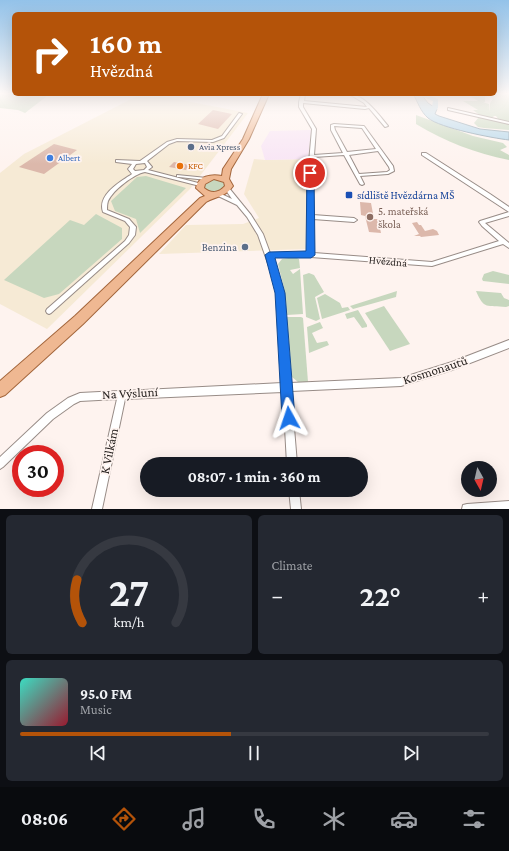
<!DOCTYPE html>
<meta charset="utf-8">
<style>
:root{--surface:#171b24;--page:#242831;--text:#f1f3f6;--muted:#9ea1a6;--line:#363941;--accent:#b45309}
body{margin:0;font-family:"Crimson Pro",serif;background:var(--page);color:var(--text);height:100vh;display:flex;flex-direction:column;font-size:15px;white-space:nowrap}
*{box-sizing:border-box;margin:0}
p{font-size:13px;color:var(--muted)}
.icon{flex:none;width:22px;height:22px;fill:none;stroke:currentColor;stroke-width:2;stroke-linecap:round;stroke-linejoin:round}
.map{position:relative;height:509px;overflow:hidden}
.side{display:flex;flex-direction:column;gap:6px;padding:6px;background:#0d0f14;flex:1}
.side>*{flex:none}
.top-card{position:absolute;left:12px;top:12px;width:485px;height:84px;border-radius:6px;box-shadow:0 4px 16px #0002;background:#b45309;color:#fff;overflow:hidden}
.needle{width:26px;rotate:172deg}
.tools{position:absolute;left:461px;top:461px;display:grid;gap:8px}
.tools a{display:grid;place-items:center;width:36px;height:36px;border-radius:50%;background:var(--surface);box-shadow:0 4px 16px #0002;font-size:20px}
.speed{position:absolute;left:12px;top:445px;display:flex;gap:8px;font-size:20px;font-weight:700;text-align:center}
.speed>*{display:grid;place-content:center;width:52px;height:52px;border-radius:50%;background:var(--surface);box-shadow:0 4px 16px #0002;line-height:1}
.speed .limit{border:6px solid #d22;background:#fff;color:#111}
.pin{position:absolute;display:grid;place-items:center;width:34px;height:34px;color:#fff;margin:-17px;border:2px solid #fff;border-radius:50%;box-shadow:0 1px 4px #0007}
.me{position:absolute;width:44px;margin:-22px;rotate:355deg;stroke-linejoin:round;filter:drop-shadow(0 0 3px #0008)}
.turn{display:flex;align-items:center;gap:14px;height:84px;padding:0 12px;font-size:18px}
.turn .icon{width:52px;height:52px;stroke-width:2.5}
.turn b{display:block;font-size:28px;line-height:34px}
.big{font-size:30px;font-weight:700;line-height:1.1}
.side .tile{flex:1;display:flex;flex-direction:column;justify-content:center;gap:6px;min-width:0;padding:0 14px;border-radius:6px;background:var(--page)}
.side .dial{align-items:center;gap:0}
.dial svg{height:104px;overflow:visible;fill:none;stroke:var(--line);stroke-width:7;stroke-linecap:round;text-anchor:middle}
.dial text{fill:var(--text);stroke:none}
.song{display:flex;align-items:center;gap:12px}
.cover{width:48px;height:48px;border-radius:6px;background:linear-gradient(135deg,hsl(170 70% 55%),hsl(350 70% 35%))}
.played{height:4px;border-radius:2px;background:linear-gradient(90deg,var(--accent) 45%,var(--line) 45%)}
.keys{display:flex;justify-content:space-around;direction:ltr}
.heat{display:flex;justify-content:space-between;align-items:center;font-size:22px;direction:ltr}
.side .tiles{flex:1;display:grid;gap:6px;grid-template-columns:1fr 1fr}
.tile:last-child{grid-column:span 2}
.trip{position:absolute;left:140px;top:457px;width:228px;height:40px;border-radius:20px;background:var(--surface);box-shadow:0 4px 16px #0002;font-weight:700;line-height:40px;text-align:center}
.tab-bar{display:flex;height:64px;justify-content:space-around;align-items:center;background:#090b0e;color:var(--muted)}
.tab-bar .icon{width:28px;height:28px}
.tab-bar .selected{color:var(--accent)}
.tab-bar b{font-size:18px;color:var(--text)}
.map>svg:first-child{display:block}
.commercial{fill:#f6ead5}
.industrial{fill:#f8e5f5}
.green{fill:#c7d7be}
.water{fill:#b4d6ea;stroke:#8aa0ae}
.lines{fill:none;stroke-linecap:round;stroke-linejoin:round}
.river{fill:#b4d6ea;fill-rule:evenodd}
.building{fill:#dcb8ab}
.minor-casing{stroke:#988c87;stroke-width:2}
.primary-casing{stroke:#a3653b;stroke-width:2}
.minor{fill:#fff;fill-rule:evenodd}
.primary{fill:#efb892;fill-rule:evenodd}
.route{fill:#1a73e8;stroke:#114b97}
.service-dot{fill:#5c6f8a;stroke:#fef3ef;stroke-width:1.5}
.shop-dot{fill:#3f7fe0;stroke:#fef3ef;stroke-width:1.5}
.food-dot{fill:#e8710a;stroke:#fef3ef;stroke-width:1.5}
.transit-dot{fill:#1a4fb4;stroke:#fef3ef;stroke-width:1.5}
.education-dot{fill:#8d6e63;stroke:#fef3ef;stroke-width:1.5}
.labels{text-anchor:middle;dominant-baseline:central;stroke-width:3.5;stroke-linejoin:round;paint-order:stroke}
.far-service-label{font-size:9px;fill:#4e5e75;stroke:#fef3ef;text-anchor:start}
.far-shop-label{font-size:9px;fill:#366cbe;stroke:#fef3ef;text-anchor:start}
.far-food-label{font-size:9px;fill:#c56008;stroke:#fef3ef;text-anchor:start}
.transit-label{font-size:11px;fill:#164399;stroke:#fef3ef;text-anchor:start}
.education-label{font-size:11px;fill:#785e54;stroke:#fef3ef;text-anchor:start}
.service-label{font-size:11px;fill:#4e5e75;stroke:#fef3ef;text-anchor:end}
.street-label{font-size:11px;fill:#282321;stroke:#fef3ef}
.near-street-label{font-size:13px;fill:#282321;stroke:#fef3ef}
</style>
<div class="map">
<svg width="509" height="509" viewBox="0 0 509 509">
<rect width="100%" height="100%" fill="#fef3ef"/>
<g class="commercial">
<path d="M 141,94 L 150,94 L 248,113 L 190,189 L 47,329 L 0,304 L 0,173 L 24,154 Z"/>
<path d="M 254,159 L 265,160 L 306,159 L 306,249 L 159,254 L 186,225 L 243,224 L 259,218 L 244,194 Z"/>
</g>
<path class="industrial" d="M 311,130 L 308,159 L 265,160 L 261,146 L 270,131 Z"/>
<g class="green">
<path d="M 0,93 L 47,94 L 47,96 L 25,113 L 18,110 L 0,108 Z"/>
<path d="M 495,93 L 509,93 L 509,122 L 499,120 L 496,116 L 494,116 L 492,118 L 481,116 L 473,110 L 478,110 L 463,101 L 478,101 L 467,94 L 442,96 L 440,94 L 485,94 L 485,102 L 483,102 L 489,104 L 489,112 L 490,103 L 493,99 L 488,94 L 495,94 Z"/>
<path d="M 416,115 L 473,136 L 503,143 L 507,147 L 500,150 L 509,155 L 509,160 C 475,153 446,142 416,124 Z"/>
<path d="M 479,117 L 509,123 L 509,130 L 484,128 L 478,127 L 474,123 Z"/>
<path d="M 146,176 L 186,188 L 140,233 L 136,219 L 115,211 L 111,201 L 137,177 Z"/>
<path d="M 214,179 L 223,181 L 225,187 C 217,193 213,193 204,189 L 204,184 Z"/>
<path d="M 96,214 L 122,228 L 122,239 L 59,294 L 44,298 L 4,280 L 70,220 L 84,225 Z"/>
<path d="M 295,257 L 299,259 L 300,268 L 290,270 L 293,274 L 300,269 L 303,314 L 287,315 L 284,288 L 278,264 L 282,259 Z"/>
<path d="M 493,271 L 509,275 L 509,284 L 483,281 L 482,279 L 484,274 Z"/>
<path d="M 309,273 L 314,275 L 324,292 L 315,297 L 320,319 L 316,321 L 306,317 L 303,275 Z"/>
<path d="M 397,291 L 396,297 L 353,309 L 350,306 Z"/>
<path d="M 476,291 L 501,293 L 504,298 L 509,300 L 509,306 L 506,307 C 487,305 484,310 476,291 Z"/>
<path d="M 325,294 L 340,303 L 342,308 L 348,307 L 350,310 L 322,319 L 317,298 Z"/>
<path d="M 384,306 L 410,344 L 390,351 L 365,313 Z"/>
<path d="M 358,310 L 367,325 L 367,327 L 362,328 L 354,317 L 347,319 L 345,314 Z"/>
<path d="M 287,317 L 301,317 L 303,318 L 308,382 L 298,382 L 292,377 Z"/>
<path d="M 320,322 L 323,328 L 312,333 L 317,343 L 327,341 L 329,345 L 309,353 L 307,327 Z"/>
</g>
<path class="water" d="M 413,94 L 421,94 L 428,103 L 437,109 L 435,114 L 439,116 L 480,129 L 509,132 L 509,140 C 492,138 440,128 428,118 C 420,111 418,102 413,94 Z"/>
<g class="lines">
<path class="river" d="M 416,94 L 425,94 L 438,99 L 438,108 L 433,113 L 429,113 L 428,112 L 432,107 L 433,101 Z"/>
</g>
<g class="building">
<path d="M 213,110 L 232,114 L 218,129 L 198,124 Z"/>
<path d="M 54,144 L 77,150 L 44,174 L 19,167 Z"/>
<path d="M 174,162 L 190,165 L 186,170 L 169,167 Z"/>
<path d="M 360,202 L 371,203 L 374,219 L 378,219 L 381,233 L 369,232 L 365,216 L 361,215 Z"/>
<path d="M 417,222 L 419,225 L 421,225 L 425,231 L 433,229 L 437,231 L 439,235 L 421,237 L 420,236 L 414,236 L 419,234 L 412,223 Z"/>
</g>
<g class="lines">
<defs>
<g id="minor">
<path d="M 301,94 L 305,94 L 304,101 L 367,107 L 364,103 L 349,94 C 364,94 379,115 388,126 L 385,127 L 369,108 L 365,109 L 303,103 L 303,107 L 316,129 L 314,155 L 343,153 L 331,130 L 331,125 L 334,124 L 363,126 L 364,126 L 393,166 L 394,171 L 388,174 L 360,176 L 364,184 L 362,185 L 360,184 L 344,155 L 314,157 L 311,184 L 313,215 L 354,218 L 357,220 L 354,222 L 313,219 L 314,253 L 432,262 L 499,241 L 482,226 L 479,222 L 480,221 L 509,212 L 509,216 L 485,223 L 509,243 L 509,248 L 503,244 L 432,266 L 311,257 L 272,257 L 282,286 L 290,383 L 401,378 L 452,362 L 509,340 L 509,348 L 452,370 L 401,386 L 291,391 L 297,464 L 287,464 L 283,392 L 125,399 L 102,509 L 92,509 L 117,399 L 80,401 L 74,404 L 53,419 L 3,467 L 0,469 L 0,457 L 47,413 L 68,398 L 80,393 L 119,391 L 122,390 L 124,391 L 282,383 L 276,286 L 258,235 L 247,217 L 237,205 L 214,194 L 215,193 L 219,193 L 232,199 L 225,189 L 227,187 L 229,188 L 251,215 L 263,234 L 270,253 L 308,253 L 307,184 L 312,129 L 299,107 L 299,102 ZM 334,126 L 362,128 L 376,149 L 347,152 L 335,130 ZM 378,151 L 389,167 L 390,170 L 387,172 L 359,174 L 349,155 Z"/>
<path d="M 448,108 L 509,122 L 509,124 L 448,110 Z"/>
<path d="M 239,113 L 242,114 L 224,138 L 213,142 L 177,141 L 169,144 L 147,161 L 152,167 L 148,170 L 202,184 L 202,186 L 200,186 L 145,172 C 134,174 113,190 108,201 C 107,204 107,207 107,210 L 129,219 L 136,227 L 135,235 L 129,243 L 51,313 L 49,314 L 47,313 L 46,311 L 47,309 L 125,241 L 129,235 L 130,227 L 125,221 L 103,212 C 97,195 120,182 132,174 L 128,169 L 132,164 L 116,162 L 116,160 L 140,161 L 167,142 L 177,139 L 212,140 L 222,136 ZM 145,163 L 147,167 L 144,170 L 135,171 L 133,169 L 136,164 Z"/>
<path d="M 422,153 L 426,153 L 490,194 L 509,207 L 509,212 L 422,155 Z"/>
<path d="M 177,175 L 207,178 L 209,179 L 207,180 L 179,177 L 177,177 Z"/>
<path d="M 289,490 L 299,490 L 301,509 L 291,509 Z"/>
<path d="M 509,501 L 509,509 L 462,509 L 463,505 L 467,504 Z"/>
</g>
<path id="primary" d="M 263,94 L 269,94 L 249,139 L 231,169 L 229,179 L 233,186 C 226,197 216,196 206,202 L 83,324 L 5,395 L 0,397 L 0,381 L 75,316 L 200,198 L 205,196 L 196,188 C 198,176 211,174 222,176 L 223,169 L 243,139 ZM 214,179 L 224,182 L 225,186 C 219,193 211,194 204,188 L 205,184 Z"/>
</defs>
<use href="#minor" class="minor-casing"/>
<use href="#primary" class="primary-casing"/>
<use href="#minor" class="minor"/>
<use href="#primary" class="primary"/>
</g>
<linearGradient id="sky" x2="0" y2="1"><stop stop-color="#93c2e9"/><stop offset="0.57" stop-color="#fffaf8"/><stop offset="1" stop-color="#fffaf8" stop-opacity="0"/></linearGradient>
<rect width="509" height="164" fill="url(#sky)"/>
<path class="route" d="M 307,171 L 313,171 L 314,173 L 315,255 L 311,258 L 275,258 L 285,293 L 295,418 L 293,423 L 289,425 L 284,423 L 282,418 L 275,293 L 265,255 L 269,252 L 306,251 Z"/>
<g class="service-dot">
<circle cx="191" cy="147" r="4"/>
<circle cx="245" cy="247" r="4"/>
</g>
<circle class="shop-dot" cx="50" cy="158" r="4"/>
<circle class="food-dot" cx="180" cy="166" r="4"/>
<rect class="transit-dot" x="345" y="191" width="8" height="8" rx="2"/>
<circle class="education-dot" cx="370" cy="217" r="4"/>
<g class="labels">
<g class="far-service-label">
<text x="199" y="147">Avia Xpress</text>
</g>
<g class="far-shop-label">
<text x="58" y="158">Albert</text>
</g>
<g class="far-food-label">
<text x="188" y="166">KFC</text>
</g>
<g class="transit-label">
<text x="357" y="195">sídliště Hvězdárna MŠ</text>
</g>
<g class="education-label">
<text x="378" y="211">5. mateřská<tspan x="378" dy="13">škola</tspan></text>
</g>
<g class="service-label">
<text x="237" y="247">Benzina</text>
</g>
<g class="street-label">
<text transform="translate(388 261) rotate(5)">Hvězdná</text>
</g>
<g class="near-street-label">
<text transform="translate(435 370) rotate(-18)">Kosmonautů</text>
<text transform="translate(130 393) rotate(-3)">Na Výsluní</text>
<text transform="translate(109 451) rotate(-78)">K Vilkám</text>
</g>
</g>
</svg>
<div class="tools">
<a><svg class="needle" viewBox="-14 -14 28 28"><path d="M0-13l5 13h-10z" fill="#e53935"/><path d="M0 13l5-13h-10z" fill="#9ea1a6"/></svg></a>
</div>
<div class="speed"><div class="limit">30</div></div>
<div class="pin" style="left:310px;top:173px;background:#d93025"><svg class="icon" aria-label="arrive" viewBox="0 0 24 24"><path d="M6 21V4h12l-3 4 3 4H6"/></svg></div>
<svg class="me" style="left:289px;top:418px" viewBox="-20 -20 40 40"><path d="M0-17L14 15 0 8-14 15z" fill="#1a73e8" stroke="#fff" stroke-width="4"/></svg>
<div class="trip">08:07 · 1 min · 360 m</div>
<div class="top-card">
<div class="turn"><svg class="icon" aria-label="right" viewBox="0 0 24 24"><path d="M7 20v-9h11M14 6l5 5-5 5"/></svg><div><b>160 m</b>Hvězdná</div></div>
</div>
</div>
<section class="side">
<div class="tiles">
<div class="tile dial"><svg viewBox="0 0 100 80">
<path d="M14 69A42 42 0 1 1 86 69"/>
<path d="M14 69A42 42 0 0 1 10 36" stroke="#b45309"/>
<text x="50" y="56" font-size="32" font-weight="700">27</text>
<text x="50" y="72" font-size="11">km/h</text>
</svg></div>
<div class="tile"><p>Climate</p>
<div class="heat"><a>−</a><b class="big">22°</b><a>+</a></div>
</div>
<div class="tile">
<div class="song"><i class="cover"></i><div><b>95.0 FM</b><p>Music</p></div></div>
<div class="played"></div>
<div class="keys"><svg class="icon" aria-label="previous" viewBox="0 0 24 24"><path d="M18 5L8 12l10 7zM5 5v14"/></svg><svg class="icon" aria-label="pause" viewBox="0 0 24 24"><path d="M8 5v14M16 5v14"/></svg><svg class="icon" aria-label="next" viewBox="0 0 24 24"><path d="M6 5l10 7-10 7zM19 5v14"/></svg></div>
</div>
</div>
</section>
<nav class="tab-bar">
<b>08:06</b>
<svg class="icon selected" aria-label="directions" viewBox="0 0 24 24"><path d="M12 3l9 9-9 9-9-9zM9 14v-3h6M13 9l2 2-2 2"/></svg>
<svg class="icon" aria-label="music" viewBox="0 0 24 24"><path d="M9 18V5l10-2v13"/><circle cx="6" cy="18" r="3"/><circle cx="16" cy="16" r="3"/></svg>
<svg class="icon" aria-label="phone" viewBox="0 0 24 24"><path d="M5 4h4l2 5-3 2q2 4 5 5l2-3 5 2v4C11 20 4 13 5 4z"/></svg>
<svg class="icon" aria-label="climate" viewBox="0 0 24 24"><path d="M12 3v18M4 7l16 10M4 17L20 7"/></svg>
<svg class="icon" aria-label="car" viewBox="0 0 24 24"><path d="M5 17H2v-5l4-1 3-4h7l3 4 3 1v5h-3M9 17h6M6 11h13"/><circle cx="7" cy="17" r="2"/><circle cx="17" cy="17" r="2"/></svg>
<svg class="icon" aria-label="filters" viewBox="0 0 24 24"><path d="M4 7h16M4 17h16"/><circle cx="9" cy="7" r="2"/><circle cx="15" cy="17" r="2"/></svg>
</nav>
